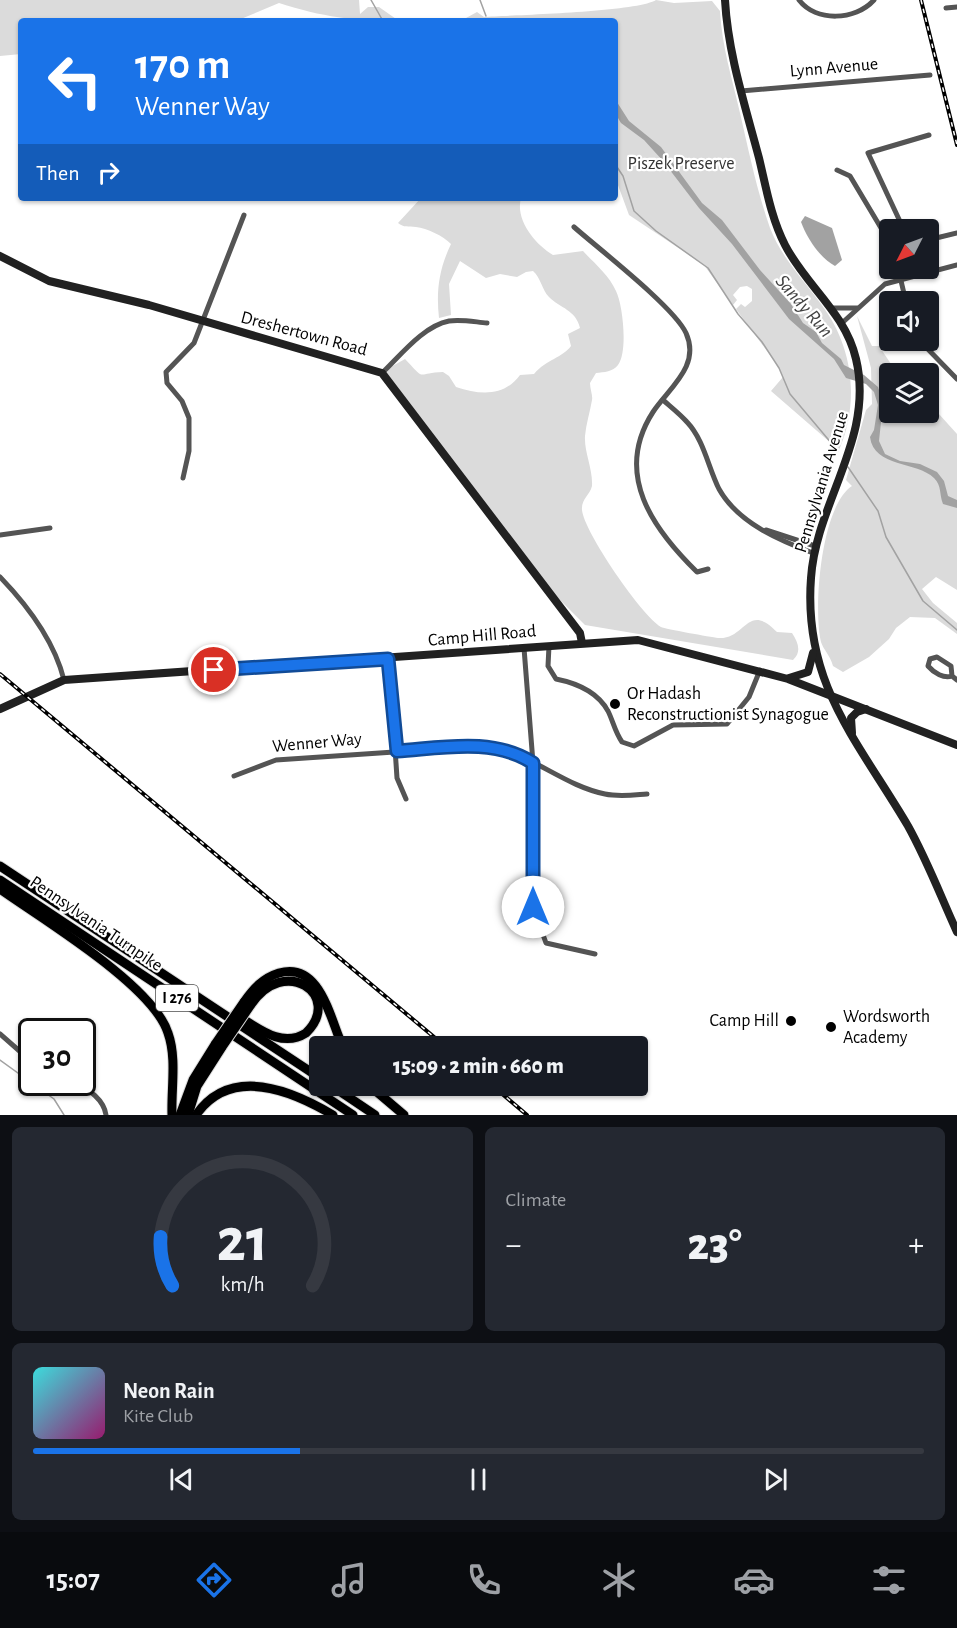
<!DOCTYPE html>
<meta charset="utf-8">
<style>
:root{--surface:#171b24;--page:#242831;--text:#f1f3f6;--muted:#9ea1a6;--line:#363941;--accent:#1a73e8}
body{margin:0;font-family:"Alegreya Sans",sans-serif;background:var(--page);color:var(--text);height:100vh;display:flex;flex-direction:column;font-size:22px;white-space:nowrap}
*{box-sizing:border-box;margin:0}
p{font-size:20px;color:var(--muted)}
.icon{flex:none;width:33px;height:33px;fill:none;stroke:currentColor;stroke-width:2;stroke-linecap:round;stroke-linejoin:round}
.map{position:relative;height:1115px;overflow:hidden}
.side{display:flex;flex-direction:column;gap:12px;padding:12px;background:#0d0f14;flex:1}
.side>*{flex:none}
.hud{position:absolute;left:18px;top:18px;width:600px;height:183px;border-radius:6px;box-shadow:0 2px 4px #0004;background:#1a73e8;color:#fff;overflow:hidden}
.needle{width:39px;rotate:228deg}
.buttons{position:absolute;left:879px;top:219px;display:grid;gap:12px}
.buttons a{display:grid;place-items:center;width:60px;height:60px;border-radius:6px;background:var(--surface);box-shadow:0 2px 4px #0004;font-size:30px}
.speed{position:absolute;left:18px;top:1018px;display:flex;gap:12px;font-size:30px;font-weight:700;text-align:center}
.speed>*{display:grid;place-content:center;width:78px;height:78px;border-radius:50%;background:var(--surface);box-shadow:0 2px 4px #0004;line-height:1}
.speed .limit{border:3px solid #111;border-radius:9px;background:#fff;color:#111}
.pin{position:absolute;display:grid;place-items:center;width:51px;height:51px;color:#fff;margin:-26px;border:3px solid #fff;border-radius:50%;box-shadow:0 2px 6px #0007}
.me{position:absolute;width:66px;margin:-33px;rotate:0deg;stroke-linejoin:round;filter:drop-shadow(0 0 4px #0008)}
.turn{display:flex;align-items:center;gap:21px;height:126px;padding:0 18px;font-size:27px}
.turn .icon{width:78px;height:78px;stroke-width:2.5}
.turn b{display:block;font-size:42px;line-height:51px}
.then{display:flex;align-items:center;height:57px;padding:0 18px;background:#0003;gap:12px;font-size:22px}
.big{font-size:45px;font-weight:800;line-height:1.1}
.side .card{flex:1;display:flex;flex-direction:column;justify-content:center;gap:9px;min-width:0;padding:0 21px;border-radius:9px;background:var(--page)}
.side .dial{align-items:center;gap:0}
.dial svg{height:156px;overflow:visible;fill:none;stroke:var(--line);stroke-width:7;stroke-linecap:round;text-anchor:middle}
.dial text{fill:var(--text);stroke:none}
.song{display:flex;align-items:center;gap:18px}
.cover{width:72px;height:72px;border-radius:9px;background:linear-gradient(135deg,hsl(180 70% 55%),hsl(320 70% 35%))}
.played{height:6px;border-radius:3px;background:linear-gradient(90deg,var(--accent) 30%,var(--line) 30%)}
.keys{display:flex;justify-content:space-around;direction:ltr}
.heat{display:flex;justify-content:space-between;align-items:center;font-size:33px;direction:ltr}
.side .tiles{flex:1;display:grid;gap:12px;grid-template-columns:1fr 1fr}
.card:last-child{grid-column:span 2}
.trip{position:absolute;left:309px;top:1036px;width:339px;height:60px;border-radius:6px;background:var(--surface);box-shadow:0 2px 4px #0004;font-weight:800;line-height:60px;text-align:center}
.tab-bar{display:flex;height:96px;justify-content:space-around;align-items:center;background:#090b0e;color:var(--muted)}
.tab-bar .icon{width:42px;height:42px}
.tab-bar .on{color:var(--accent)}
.tab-bar b{font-size:27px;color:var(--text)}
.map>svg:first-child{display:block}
.green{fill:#dbdbdb}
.water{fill:#a2a2a2}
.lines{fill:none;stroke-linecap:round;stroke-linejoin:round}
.stream{stroke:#a2a2a2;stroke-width:1.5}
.highway-casing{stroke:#dbdbdb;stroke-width:11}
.street{stroke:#545454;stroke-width:5}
.secondary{stroke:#212121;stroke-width:8}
.highway{stroke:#000;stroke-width:9}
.rail-casing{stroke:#000;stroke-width:4}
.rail{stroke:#fff;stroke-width:1.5;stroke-dasharray:4.5;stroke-linecap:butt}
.highway-bridge-casing{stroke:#dbdbdb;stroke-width:11;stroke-linecap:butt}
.highway-bridge{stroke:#000;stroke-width:9}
.route-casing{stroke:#114b97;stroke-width:15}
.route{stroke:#1a73e8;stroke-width:10}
.poi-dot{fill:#000;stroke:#fff;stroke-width:2}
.labels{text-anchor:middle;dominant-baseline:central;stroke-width:4.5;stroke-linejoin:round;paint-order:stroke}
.shield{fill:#fff;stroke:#4c4c4c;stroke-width:1.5}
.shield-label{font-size:16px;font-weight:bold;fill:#000}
.street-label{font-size:18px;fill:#000;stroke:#fff}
.park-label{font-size:18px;fill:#323232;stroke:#fff}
.poi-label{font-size:18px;fill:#000;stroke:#fff;text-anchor:start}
.water-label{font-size:20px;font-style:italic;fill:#434343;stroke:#fff}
</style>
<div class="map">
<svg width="957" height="1115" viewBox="0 0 957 1115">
<rect width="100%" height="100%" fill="#fff"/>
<g class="green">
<path d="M 0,0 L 359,0 L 360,14 L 368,7 L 379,7 L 399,21 C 355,21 322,17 279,3 L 236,21 L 21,21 L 21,54 L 0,56 Z"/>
<path d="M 656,0 L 674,3 L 712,1 L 720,11 C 722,47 732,78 740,113 C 749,152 757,191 770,228 C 781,257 803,279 821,304 C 853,346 860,401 839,450 L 771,391 L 783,377 L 778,366 L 736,309 L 741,304 L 745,307 L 752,301 L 752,289 L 747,286 L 740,287 L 733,295 L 737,300 L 733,305 L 704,265 L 629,215 L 615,177 L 615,21 L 410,21 L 466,18 L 477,12 L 484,17 C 514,15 637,12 656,0 Z"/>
<path d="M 421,198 L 521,198 C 515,220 535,244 553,255 L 583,251 C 594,263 609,275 616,291 C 623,305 628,352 618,365 C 613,372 604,372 596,373 L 590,383 C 590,389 593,396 592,400 C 590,412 586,424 585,436 C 584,452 593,469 592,486 C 590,495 581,499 582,510 C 584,532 642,616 661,627 C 665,629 711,637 718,638 C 746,640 747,601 777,632 L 792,633 C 798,642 802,652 793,660 L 585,625 L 556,596 L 386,374 L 389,368 L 405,359 C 427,382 415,373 443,372 L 449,376 L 456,387 C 480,395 504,397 520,375 L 534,374 C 547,359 562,358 571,346 L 568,334 L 580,328 C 576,310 560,308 549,297 C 542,290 541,278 533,271 L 526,272 L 517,277 L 500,274 L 486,278 L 460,261 L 449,284 L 451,315 L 439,318 C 436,291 439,269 451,244 C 443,236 427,228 416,227 C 408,226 404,228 398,223 Z"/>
<path d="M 857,316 L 872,346 L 879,346 L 897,373 L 890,374 L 890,412 L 928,412 L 929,403 L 957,434 L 957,590 L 936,577 L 922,589 L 933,603 L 957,623 L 957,634 L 935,618 L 910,617 L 896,628 L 889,639 L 869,657 L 843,672 L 833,666 C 830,655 823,649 821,642 C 813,608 821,506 852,486 L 846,480 L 866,410 L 872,404 L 871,368 Z"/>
</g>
<g class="water">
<path d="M 615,99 L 629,121 L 661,147 L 702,203 L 722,220 L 760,270 L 791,304 L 803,323 L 816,332 L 822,343 L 841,359 L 844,365 L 864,375 L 878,387 L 883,403 L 879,441 L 885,454 L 900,461 L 920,464 L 937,472 L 944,481 L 948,496 L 957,500 L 957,508 L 943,504 C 939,494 942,486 934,478 C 917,461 874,468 870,437 L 874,430 L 878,405 L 874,392 L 866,384 L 846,378 L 834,359 L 789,319 L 732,244 L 699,208 L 663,161 L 644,140 L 621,123 L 615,113 Z"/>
<path d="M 805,216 L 832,228 L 842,260 L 835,266 C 819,257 807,238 801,222 Z"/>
</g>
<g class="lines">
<g class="stream">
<path d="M 371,0 L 383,21"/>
<path d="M 480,0 L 486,16"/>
<path d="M 615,164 L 623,176 L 634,211 L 656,231 L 708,268 L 738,314 L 762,342 L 779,368 L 790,394 L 838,451"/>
<path d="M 848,467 L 878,511 L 886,537 L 923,601 L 957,630"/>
<path d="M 0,1060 L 54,1099 L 64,1115"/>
</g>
<defs>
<g id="highway">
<path d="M 0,866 L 320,1078"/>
<path d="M 0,880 L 353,1115"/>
<path d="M 0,889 C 42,919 153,985 168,1033 C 177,1058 171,1089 172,1115"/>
<path d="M 244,1002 C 254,988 263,978 279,973 C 321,961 330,1020 343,1047"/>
<path d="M 235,1014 C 257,1027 281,1049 306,1033 C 344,996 284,953 250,1006"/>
<path d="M 332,1086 L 375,1115"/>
<path d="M 370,1086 L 404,1115"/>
<path d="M 180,1115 L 193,1080 L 216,1043"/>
<path d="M 188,1115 L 197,1086 L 222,1047"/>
<path d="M 196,1115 C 231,1065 291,1090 333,1115"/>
</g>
</defs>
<use href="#highway" class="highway-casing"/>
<g class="street">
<path d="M 799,0 C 816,22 855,21 874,0"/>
<path d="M 946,8 L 957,7"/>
<path d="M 741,91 L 930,75"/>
<path d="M 837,170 L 850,176 L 890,243"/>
<path d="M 574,227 C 599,249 674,307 686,333 C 701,366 669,388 653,412 C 613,474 653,529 697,572 L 708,569"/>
<path d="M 904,230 L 868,153 L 929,135"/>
<path d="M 928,240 L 957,233"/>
<path d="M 898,268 L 906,302"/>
<path d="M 832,308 L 857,308"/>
<path d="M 842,323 L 885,284 L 957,265"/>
<path d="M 919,340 L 957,379"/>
<path d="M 382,373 C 400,356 423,326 449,321 C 461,319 475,322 487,323"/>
<path d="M 663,400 C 671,407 680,414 687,422 C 704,440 708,467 719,489 C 738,523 779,540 813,553"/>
<path d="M 183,478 L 189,451 L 189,418 L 182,401 L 167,383 L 166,372 L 194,343 L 244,215"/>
<path d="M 766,530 L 815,546"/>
<path d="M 0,535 L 50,528"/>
<path d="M 0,577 C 28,606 54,640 64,680"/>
<path d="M 549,646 L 548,666 L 556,679 C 576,683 597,691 608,711 C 613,721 615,732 622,742 L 634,746 L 673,725 L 727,724 L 749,697 L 760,670"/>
<path d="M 524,648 L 533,763 L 533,907 L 546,943 L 595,954"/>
<path d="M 389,659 L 397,778 L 406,799"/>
<path d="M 952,676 C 944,679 934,673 928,666 L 930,659 L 937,657 L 951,666 L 952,676 L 957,680"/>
<path d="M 234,776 L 276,760 L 483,746 C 528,750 561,785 605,794 C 619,797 633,795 647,794"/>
<path d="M 0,1034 L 32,1062"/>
<path d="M 75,1083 C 89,1089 104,1100 106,1115"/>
</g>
<g class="secondary">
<path d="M 725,0 C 728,54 745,105 759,158 C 766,187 771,218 785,245 C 806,286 845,312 856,359 C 875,438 816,502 811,578 C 803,684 858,741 908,826 C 927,860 941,897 957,932"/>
<path d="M 0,256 L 49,281 L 149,305 L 382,373 L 580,633 L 582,643"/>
<path d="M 789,678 L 808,672 L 813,653"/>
<path d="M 0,709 L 64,680 L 638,640 L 788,679 L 957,745"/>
<path d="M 852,733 L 851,718 L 857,712 L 866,709"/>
</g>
<use href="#highway" class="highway"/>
<defs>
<g id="rail">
<path d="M 921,0 L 957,145"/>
<path d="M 0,674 L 446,1047"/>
<path d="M 493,1086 L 527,1115"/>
</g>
</defs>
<use href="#rail" class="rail-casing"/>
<use href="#rail" class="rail"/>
<defs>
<g id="highway-bridge">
<path d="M 216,1043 L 244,1002"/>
<path d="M 222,1047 L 250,1006"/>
</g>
</defs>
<use href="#highway-bridge" class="highway-bridge-casing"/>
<use href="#highway-bridge" class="highway-bridge"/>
</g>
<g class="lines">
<defs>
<path id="route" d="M 214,670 L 388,659 L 397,751 C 442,748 493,737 533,763 L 533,907"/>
</defs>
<use href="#route" class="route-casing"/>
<use href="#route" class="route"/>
</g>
<g class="poi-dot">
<circle cx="615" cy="704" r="6"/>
<circle cx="791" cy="1021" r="6"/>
<circle cx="831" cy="1027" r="6"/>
</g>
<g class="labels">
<rect class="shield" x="156" y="985" width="42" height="26" rx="4.5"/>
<g class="shield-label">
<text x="177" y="998">I 276</text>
</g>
<g class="street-label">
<text transform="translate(834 68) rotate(-5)">Lynn Avenue</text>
<text transform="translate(304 334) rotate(15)">Dreshertown Road</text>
<text transform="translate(822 482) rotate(-73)">Pennsylvania Avenue</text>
<text transform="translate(482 636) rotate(-5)">Camp Hill Road</text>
<text transform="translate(317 743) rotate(-5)">Wenner Way</text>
<text transform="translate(96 924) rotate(34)">Pennsylvania Turnpike</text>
</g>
<g class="park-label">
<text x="681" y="164">Piszek Preserve</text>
</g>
<g class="poi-label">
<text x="627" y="694">Or Hadash<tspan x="627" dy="21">Reconstructionist Synagogue</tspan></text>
<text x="843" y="1017">Wordsworth<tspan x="843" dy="21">Academy</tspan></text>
<text x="779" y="1021" text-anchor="end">Camp Hill</text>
</g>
<g class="water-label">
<text transform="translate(804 306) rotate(49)">Sandy Run</text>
</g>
</g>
</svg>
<div class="buttons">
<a><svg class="needle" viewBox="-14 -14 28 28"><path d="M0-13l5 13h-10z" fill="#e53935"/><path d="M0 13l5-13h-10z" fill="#9ea1a6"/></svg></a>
<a><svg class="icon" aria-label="sound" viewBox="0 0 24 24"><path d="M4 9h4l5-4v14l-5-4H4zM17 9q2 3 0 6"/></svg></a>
<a><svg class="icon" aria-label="layers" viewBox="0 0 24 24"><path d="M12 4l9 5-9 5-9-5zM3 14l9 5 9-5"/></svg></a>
</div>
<div class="speed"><div class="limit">30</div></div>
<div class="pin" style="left:214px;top:670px;background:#d93025"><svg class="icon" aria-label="arrive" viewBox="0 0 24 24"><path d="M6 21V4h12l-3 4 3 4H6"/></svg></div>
<svg class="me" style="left:533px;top:907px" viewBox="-20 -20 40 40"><circle r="19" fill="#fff"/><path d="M0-13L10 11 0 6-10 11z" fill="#1a73e8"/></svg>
<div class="trip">15:09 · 2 min · 660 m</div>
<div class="hud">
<div class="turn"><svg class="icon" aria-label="left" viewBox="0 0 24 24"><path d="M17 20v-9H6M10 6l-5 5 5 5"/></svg><div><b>170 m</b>Wenner Way</div></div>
<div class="then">Then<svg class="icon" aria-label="right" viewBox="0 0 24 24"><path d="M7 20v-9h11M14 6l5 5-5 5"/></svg></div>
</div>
</div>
<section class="side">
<div class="tiles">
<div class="card dial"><svg viewBox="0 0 100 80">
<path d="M14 69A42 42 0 1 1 86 69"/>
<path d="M14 69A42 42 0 0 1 8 44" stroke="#1a73e8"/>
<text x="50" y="56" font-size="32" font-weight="700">21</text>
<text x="50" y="72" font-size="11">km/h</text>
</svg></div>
<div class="card"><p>Climate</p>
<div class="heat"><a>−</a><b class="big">23°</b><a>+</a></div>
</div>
<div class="card">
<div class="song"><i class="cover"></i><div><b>Neon Rain</b><p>Kite Club</p></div></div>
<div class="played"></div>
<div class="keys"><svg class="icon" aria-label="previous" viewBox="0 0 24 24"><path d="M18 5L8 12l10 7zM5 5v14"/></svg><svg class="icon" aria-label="pause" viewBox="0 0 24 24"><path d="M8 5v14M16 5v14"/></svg><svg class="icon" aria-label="next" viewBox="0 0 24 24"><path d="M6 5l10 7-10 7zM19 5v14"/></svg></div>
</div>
</div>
</section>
<nav class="tab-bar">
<b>15:07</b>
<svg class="icon on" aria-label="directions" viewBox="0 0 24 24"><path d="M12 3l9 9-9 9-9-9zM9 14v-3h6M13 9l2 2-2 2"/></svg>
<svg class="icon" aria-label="music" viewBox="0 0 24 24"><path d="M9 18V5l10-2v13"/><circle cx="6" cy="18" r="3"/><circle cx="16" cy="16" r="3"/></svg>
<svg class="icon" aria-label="phone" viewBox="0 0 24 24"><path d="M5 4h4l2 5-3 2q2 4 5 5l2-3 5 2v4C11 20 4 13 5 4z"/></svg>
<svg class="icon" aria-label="climate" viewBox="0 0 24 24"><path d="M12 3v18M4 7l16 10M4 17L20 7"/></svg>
<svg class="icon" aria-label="car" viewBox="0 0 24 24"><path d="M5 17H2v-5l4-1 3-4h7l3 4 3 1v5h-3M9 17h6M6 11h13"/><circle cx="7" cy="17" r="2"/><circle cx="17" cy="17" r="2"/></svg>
<svg class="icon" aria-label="filters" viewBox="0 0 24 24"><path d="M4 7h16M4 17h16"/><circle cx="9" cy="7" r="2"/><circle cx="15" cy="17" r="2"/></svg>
</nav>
